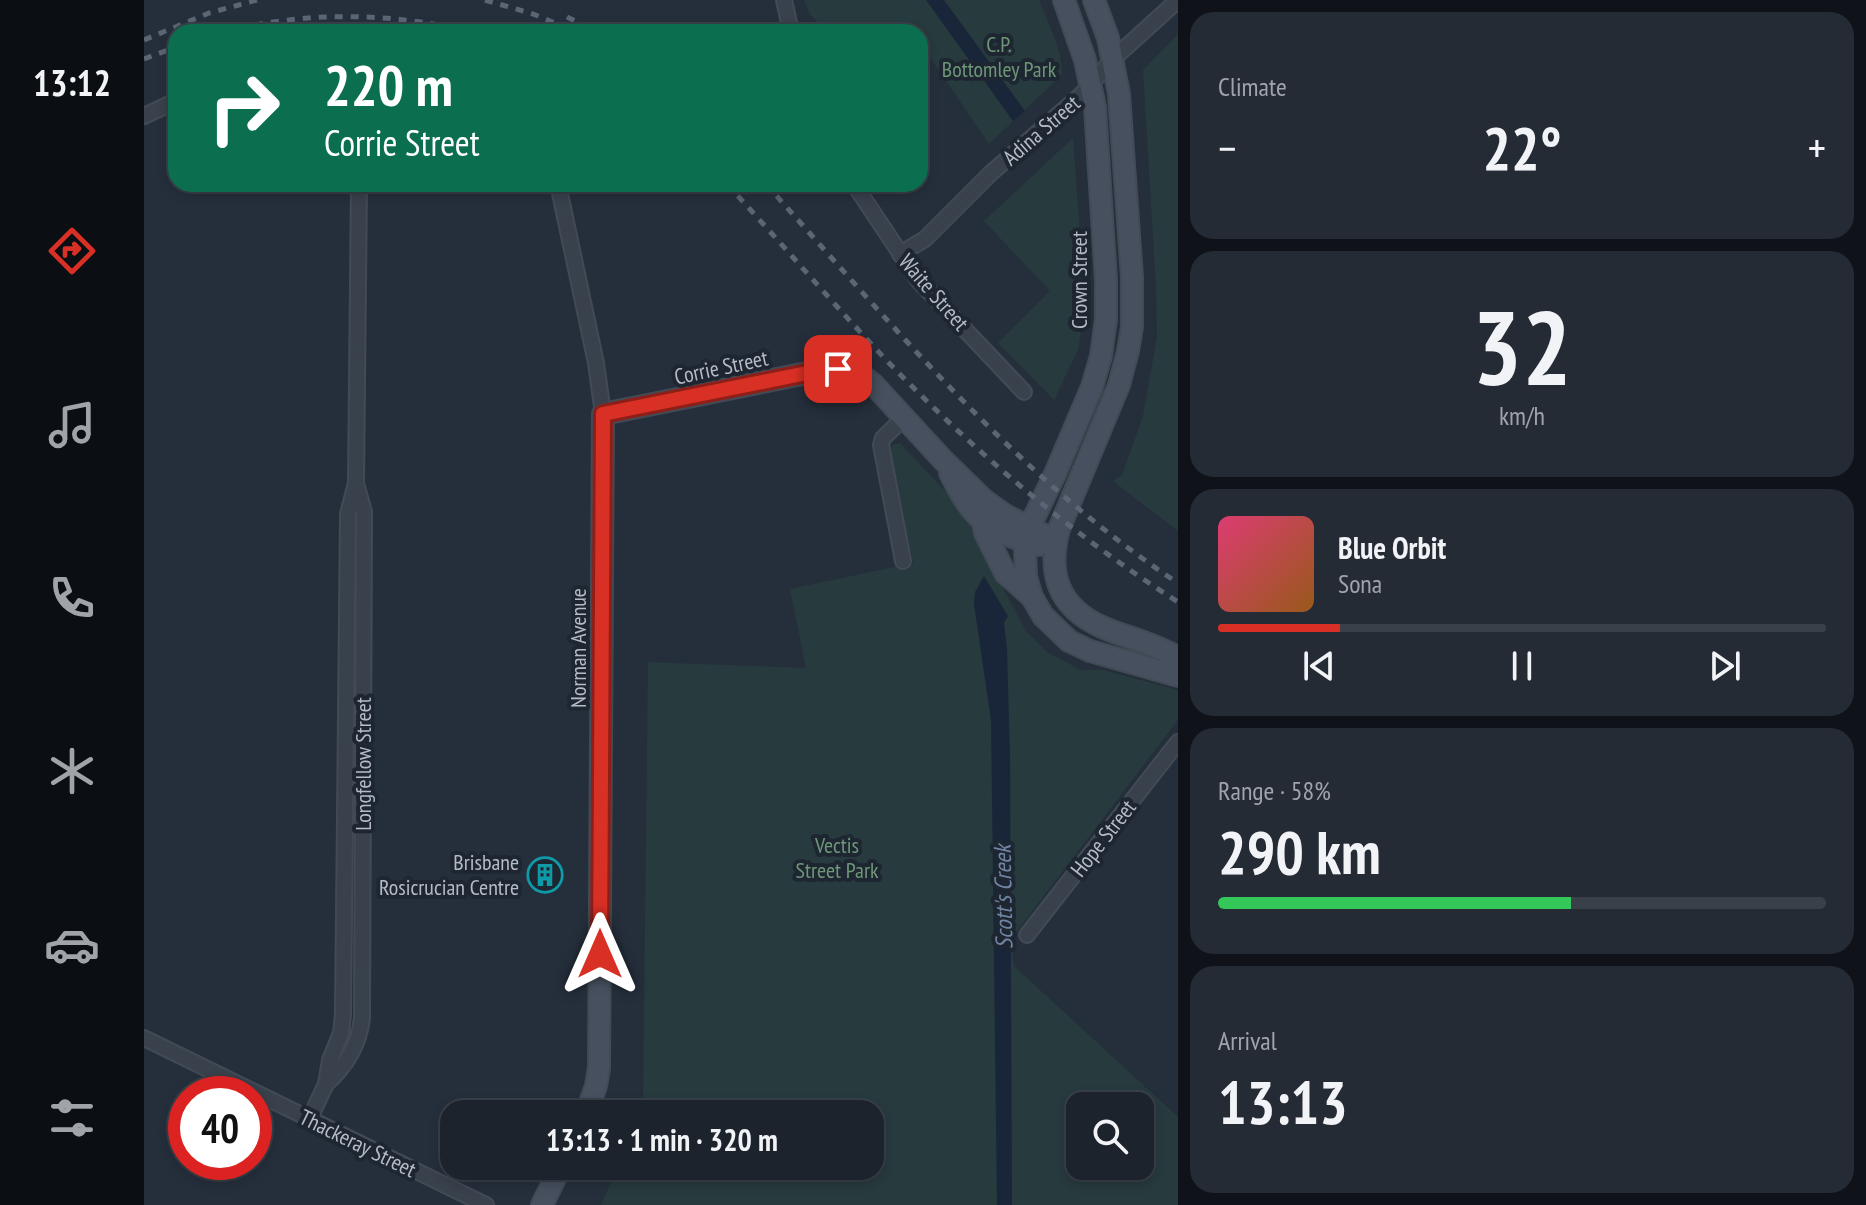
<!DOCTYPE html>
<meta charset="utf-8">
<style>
:root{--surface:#1c232d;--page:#252b35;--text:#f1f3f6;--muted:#a0a4aa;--line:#3a4049;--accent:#d93025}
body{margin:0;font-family:"PT Sans Narrow",sans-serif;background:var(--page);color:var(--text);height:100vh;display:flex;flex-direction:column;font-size:30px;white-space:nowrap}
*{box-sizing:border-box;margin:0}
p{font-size:26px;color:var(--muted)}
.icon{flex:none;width:44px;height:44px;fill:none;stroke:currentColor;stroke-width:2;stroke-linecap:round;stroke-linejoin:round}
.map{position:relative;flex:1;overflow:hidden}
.drawer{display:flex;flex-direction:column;gap:12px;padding:12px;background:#0f1319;width:688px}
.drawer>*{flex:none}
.banner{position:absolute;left:24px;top:24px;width:760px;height:168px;border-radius:24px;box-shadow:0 4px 12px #0003,0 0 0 2px var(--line);background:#0b6e4f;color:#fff;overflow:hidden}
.tools{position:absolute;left:922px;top:1092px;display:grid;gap:16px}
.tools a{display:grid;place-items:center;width:88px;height:88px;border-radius:16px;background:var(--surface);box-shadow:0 4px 12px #0003,0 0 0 2px var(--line);font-size:40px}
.speed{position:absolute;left:24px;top:1076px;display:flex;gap:16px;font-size:40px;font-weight:700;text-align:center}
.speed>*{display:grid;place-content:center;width:104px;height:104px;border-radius:50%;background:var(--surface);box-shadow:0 4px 12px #0003,0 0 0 2px var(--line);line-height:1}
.speed .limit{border:12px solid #d22;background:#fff;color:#111}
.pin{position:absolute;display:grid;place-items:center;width:68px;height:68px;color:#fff;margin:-34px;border-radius:16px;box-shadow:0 4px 12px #0006}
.me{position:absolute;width:88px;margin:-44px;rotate:0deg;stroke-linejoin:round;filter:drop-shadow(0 0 6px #0008)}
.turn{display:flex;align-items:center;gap:28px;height:168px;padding:0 24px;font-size:36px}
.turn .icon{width:104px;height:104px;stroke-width:2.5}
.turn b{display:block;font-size:56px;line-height:68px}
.big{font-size:60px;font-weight:700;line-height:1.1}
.drawer .card{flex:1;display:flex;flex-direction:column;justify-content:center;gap:12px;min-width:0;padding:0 28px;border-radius:24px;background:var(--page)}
.drawer .dial{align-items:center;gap:0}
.dial b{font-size:104px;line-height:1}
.song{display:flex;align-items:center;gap:24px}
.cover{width:96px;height:96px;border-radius:12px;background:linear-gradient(135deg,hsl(340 70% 55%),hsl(30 70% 35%))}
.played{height:8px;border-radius:4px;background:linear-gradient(90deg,var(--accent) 20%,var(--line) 20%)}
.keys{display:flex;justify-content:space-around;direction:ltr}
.heat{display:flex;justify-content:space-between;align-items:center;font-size:44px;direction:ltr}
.charge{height:12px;border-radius:6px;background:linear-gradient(90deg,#34c759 58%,var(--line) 0)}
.trip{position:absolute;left:296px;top:1100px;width:444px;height:80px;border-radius:24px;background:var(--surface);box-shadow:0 4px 12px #0003,0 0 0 2px var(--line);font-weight:700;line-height:80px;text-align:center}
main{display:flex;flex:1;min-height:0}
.dock{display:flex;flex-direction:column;width:144px;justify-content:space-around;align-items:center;background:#0b0e12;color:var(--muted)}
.dock .icon{width:56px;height:56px}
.dock .on{color:var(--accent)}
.dock b{font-size:36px;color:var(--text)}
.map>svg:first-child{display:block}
.green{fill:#273a3d;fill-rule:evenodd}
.water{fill:#192639}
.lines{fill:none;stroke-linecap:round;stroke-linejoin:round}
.street-casing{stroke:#424a55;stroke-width:18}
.secondary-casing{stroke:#424a55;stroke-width:24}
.street{stroke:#39414c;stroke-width:14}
.secondary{stroke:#47505f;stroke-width:20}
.rail{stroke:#5b6573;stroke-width:5;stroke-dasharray:8 8;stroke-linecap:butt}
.route-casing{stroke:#8d1f18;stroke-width:20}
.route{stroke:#d93025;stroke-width:14}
.labels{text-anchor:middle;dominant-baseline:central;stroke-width:8;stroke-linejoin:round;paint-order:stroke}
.park-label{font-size:22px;fill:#6e9778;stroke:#1e2631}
.street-label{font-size:22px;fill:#b5bcc7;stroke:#1e2631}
.poi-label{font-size:22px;fill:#b5bcc7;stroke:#1e2631;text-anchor:end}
.water-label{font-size:24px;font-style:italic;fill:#7085a4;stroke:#1e2631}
</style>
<main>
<nav class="dock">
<b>13:12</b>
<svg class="icon on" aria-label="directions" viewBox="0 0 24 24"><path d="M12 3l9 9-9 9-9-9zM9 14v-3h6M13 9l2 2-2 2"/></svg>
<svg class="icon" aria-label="music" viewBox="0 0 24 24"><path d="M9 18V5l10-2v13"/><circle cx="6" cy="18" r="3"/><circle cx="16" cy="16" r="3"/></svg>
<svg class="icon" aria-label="phone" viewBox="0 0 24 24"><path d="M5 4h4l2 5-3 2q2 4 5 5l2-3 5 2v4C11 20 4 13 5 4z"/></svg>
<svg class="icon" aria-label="climate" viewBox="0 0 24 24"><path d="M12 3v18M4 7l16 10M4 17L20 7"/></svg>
<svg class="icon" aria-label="car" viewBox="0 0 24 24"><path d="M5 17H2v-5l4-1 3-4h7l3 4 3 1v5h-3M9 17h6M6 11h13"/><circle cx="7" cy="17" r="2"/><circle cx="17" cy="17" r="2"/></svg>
<svg class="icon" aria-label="filters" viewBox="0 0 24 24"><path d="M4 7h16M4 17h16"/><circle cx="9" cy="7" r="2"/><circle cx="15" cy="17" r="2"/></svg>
</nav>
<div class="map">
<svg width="1034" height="1205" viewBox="0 0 1034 1205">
<rect width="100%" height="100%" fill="#252f3c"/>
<g class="green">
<path d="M 660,0 L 895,0 C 902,18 922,58 917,76 L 845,144 L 776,43 L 776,32 L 683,32 L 666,14 Z"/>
<path d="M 1034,34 L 1034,531 L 969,481 L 978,475 L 999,416 L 1013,337 L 1012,287 L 999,70 Z"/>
<path d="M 929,138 L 940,290 L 938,323 L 934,350 L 910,400 L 854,343 L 906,291 L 840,221 Z"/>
<path d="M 756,443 L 817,508 L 832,533 L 857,584 L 882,631 L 903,652 L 937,670 L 959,670 L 1034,690 L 1034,720 L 867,939 L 870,966 L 1034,1117 L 1034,1205 L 457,1205 L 474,1166 L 726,1166 L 726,1114 L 494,1114 L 499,1101 L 504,662 L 662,668 L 646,589 L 769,563 L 746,455 L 746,450 L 749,445 ZM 936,1106 L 996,1106 L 996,1166 L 936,1166 Z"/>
</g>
<g class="water">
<path d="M 782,0 L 800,0 L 881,111 L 869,121 Z"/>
<path d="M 840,576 L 864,616 L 860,623 L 863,649 L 866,756 L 868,1205 L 853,1205 L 847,720 L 830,604 L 831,592 Z"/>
</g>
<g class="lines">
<defs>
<g id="street">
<path d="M 640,0 L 647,32"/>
<path d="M 0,116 L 32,101"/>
<path d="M 414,184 L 452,363 L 459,414"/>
<path d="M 710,184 L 774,280 L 880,392"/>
<path d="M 756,254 L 781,239 L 847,173 L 938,94 L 969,59 L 1034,0"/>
<path d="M 759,561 L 737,445 L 739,438 L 760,418"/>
<path d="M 883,935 L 1034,742"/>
<path d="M 0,1038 L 342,1205"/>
<path d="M 182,1084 C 202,1066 215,1046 218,1018 L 220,512 L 213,487"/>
<path d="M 165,1120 L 182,1084 L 186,1060 L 197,1033 L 199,1015 L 204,514 L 212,483 L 215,184"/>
</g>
<g id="secondary">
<path d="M 920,0 L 941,60 L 951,107 L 962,280 L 962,319 L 957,356 L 948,387 L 911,474 L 885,528 L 881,549 L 882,577 L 888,597 L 899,616 L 925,641 L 946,651 L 1034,676"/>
<path d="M 950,0 L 964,38 L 975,94 L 988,277 L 988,327 L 984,351 L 975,385 L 915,529 C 903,573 914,607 958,627 C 971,633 986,637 999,642 C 1011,646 1023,652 1034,657"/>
<path d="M 806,473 C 829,520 844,532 895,545"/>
<path d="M 839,522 L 841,533 L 861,573 L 888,597"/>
<path d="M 442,1114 L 452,1086 L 455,1068 L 459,414 L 673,371 C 696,368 712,368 730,385 L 799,460 L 840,500 L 861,515 L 912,541"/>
<path d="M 398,1205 L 417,1166"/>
</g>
</defs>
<use href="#street" class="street-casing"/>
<use href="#secondary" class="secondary-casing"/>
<use href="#street" class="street"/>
<use href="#secondary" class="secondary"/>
<g class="rail">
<path d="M 341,0 L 389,14 L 433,32"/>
<path d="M 423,17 L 454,32"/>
<path d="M 80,32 C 160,11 247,12 327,32"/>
<path d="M 0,40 L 65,13 L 113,0"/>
<path d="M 0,59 L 32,47"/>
<path d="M 583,184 C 638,244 691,306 747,365 C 834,455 929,535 1034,602"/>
<path d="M 622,184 C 749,326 873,477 1034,583"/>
</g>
</g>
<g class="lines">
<defs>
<path id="route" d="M 456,954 L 459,414 L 673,371 L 694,369"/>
</defs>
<use href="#route" class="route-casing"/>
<use href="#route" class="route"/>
</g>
<defs>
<symbol id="building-ring" viewBox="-11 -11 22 22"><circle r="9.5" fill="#1e2631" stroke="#0f9aa8" stroke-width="1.5"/><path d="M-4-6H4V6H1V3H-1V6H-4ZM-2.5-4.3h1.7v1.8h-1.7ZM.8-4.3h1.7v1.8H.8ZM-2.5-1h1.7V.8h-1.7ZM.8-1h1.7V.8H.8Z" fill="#0f9aa8"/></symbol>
</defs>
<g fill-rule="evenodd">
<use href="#building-ring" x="381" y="855" width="40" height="40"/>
</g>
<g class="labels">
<g class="park-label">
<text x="855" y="44">C.P.<tspan x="855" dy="25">Bottomley Park</tspan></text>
<text x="693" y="845">Vectis<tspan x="693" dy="25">Street Park</tspan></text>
</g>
<g class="street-label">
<text transform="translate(897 130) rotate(-41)">Adina Street</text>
<text transform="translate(935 280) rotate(-90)">Crown Street</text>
<text transform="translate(790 292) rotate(49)">Waite Street</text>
<text transform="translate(577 367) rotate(-12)">Corrie Street</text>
<text transform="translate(434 648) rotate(-90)">Norman Avenue</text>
<text transform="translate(219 764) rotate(-90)">Longfellow Street</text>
<text transform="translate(959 838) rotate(-52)">Hope Street</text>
<text transform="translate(214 1143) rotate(26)">Thackeray Street</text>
</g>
<g class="poi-label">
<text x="375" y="862">Brisbane<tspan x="375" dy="25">Rosicrucian Centre</tspan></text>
</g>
<g class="water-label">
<text transform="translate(859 897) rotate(-91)">Scott's Creek</text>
</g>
</g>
</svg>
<div class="tools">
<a><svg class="icon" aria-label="search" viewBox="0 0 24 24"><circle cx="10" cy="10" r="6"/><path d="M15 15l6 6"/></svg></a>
</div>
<div class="speed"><div class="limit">40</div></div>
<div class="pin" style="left:694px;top:369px;background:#d93025"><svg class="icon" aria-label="arrive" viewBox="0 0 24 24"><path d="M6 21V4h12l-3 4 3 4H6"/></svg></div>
<svg class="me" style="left:456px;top:954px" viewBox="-20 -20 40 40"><path d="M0-17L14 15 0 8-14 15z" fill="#d93025" stroke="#fff" stroke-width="4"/></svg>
<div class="trip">13:13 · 1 min · 320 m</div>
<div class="banner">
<div class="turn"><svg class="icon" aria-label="right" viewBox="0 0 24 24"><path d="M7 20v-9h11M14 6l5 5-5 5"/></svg><div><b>220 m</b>Corrie Street</div></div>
</div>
</div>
<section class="drawer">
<div class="card"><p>Climate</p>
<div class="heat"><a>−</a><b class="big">22°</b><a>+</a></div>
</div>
<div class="card dial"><b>32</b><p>km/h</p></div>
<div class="card">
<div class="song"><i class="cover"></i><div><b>Blue Orbit</b><p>Sona</p></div></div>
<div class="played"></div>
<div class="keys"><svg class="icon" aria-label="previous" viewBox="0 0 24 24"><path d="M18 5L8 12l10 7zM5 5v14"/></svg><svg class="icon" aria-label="pause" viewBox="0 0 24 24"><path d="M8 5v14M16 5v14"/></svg><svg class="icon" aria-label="next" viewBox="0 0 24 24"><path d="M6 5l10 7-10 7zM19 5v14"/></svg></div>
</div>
<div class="card"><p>Range · 58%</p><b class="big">290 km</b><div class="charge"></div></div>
<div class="card"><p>Arrival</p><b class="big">13:13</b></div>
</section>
</main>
